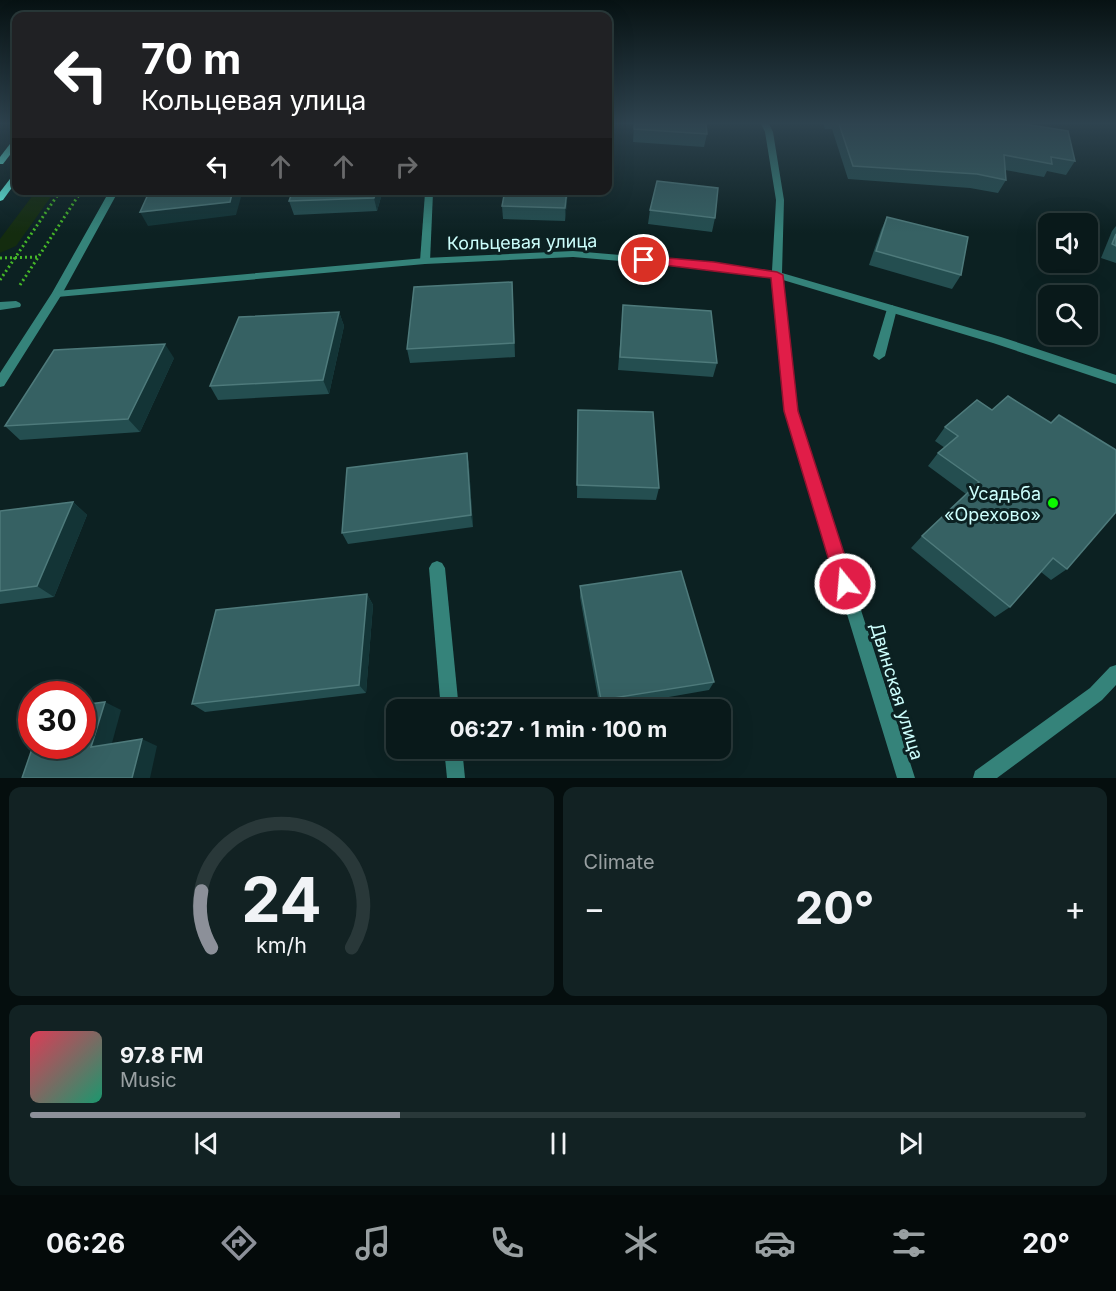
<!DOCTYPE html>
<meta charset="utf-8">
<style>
:root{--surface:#09191a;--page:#122223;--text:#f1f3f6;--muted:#99a0a2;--line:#293839;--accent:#8c9099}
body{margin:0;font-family:Inter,sans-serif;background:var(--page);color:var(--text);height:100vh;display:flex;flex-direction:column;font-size:22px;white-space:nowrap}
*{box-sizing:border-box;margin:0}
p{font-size:20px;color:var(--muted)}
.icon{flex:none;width:33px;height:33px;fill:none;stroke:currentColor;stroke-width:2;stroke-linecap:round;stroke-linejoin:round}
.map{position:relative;height:778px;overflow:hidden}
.side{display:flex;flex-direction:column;gap:9px;padding:9px;background:#050e0e;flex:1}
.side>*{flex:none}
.guide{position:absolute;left:12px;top:12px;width:600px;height:183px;border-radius:12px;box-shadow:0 6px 24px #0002,0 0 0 2px var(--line);background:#202124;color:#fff;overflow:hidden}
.tools{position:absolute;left:1038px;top:213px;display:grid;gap:12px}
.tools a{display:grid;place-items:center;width:60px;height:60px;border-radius:12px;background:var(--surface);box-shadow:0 6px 24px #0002,0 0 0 2px var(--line);font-size:30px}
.speed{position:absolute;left:18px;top:681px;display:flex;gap:12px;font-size:30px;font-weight:700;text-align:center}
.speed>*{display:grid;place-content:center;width:78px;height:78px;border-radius:50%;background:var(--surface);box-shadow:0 6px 24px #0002,0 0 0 2px var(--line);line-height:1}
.speed .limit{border:9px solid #d22;background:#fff;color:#111}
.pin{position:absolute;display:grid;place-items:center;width:51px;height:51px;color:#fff;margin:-26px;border:3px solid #fff;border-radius:50%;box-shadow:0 2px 6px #0007}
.me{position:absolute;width:66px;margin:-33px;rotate:343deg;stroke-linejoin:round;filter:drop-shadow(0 0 4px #0008)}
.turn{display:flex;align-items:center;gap:21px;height:126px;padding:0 30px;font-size:27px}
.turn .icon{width:78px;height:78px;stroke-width:2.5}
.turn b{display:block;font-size:42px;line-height:51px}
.lanes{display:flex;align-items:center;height:57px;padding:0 30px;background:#0003;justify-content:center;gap:30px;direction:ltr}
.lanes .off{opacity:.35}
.big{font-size:45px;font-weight:700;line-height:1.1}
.side .tile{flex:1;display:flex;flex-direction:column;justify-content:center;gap:9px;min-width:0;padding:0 21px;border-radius:12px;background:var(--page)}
.side .dial{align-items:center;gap:0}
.dial svg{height:156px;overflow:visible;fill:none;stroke:var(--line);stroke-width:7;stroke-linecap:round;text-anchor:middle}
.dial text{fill:var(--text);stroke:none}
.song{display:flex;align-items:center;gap:18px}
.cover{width:72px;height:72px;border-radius:9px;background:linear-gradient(135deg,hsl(350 70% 55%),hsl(160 70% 35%))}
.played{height:6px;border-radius:3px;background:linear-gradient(90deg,var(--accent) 35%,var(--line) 35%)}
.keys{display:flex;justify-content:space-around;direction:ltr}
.heat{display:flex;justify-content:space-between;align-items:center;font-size:33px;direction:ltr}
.side .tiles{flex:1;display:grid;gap:9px;grid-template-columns:1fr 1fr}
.tile:last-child{grid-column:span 2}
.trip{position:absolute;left:386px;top:699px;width:345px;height:60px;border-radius:12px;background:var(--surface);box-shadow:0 6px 24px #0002,0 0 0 2px var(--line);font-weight:700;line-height:60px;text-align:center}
.menu{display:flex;height:96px;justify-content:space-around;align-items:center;background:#040a0a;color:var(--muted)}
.menu .icon{width:42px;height:42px}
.menu .on{color:var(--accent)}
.menu b{font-size:27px;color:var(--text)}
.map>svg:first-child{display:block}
.green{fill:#142c0f}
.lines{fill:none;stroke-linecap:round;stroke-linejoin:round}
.path{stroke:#46b828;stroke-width:3;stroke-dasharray:2 3;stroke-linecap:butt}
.lane{fill:#35837a;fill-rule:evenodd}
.street{fill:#35837a;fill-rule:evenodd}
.secondary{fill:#64ffec;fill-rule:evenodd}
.wall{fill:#244e50}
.shaded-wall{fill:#133436}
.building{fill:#366163;stroke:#4e7a7b;stroke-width:1.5}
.route{fill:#e11d48;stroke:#92132f;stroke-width:1.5}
.poi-dot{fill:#0cf800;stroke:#0c2122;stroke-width:2}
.labels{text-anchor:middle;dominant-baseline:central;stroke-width:6;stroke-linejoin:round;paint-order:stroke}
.street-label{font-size:18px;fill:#cdfffd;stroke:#0c2122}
.poi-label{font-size:18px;fill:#cdfffd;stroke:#0c2122;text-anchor:end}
</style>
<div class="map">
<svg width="1116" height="778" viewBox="0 0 1116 778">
<rect width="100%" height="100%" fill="#0c2122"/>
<path class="green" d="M 36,191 L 55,191 L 16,246 L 0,253 L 0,239 Z"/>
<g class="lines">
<g class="path">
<path d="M 0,258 L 38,257"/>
<path d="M 0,280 L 61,190"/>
<path d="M 20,285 L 82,190"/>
</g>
<g class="lane">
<path d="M 110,190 L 119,190 L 62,294 L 4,386 L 0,387 L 0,373 L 52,293 Z"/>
<path d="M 429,190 L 433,193 L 430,261 L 425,264 L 420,261 L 425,193 Z"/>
<path d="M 16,301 L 20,303 L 21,305 L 20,307 L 0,310 L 0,302 Z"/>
<path d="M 892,305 L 897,309 L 885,356 L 879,360 L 873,356 L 887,309 Z"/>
<path d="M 437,561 L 442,563 L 445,568 L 459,710 L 441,710 L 429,568 L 432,563 Z"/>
<path d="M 444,748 L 462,748 L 465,778 L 447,778 Z"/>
</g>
<g class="street">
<path d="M 761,124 L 769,124 L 773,132 L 784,200 L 782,273 L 1001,337 L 1116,375 L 1116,384 L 993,343 L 783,280 L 797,411 L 915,778 L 897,778 L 785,411 L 772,277 L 715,269 L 573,257 L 425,264 L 57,297 L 52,294 L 57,291 L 425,258 L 573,251 L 715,263 L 772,271 L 776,200 L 765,132 Z"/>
<path d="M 1116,665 L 1116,685 L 1102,700 L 997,778 L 973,778 L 975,771 L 1090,688 L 1110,667 Z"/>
</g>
<g class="secondary">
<path d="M 13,140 L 16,140 L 16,147 L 3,164 L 0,164 L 0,157 Z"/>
<path d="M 13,175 L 16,175 L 16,182 L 3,200 L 0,201 L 0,192 Z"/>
</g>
</g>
<g class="wall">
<path d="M 634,124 L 707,134 L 704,147 L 633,142 Z"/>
<path d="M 823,124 L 1024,124 L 1075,161 L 1066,175 L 1047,171 L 1044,177 L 1005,170 L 1006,180 L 998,193 L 970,188 L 848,179 L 832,129 L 825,129 Z"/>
<path d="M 383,190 L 377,211 L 294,215 L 289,201 Z"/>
<path d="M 568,190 L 565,221 L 503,219 L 502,206 Z"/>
<path d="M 650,210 L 715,218 L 712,232 L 648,224 Z"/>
<path d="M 887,217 L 961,275 L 952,289 L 869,265 L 881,230 Z"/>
<path d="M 1116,226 L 1116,263 L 1101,258 L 1112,231 Z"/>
<path d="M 513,296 L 515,357 L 410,363 L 407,349 Z"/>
<path d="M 623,305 L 717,363 L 713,377 L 618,370 Z"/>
<path d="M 339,312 L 344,326 L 329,394 L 218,400 L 210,386 Z"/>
<path d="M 174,358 L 140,432 L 20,440 L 5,426 Z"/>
<path d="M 977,400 L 1067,569 L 1051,580 L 1041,572 L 1010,607 L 995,617 L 911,548 L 922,536 L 966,494 L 928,466 L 938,453 L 945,448 L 935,441 L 945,427 Z"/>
<path d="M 578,410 L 659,488 L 656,500 L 577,498 Z"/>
<path d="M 467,453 L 469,466 L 473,527 L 348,544 L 342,533 Z"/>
<path d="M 73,502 L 87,515 L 54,597 L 0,604 L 0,511 Z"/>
<path d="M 580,586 L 714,682 L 709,690 L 600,709 L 580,597 Z"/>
<path d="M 367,594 L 373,605 L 366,693 L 205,712 L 192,704 Z"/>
</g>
<g class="shaded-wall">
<path d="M 233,190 L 243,190 L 236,215 L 148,226 L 140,212 Z"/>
<path d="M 376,190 L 383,190 L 377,211 L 374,198 Z"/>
<path d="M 567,190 L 568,190 L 565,221 L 565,208 Z"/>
<path d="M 339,312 L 344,326 L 329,394 L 323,380 Z"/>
<path d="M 165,344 L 174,358 L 140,432 L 128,419 Z"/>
<path d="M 467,453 L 469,466 L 473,527 L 471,515 Z"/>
<path d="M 73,502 L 87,515 L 54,597 L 37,586 Z"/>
<path d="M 367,594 L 373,605 L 366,693 L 359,685 Z"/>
<path d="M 105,702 L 121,710 L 109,754 L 91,747 Z"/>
<path d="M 142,739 L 157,746 L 150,778 L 132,778 Z"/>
</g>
<g class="building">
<path d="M 634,124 L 706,124 L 707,134 L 634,129 Z"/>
<path d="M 839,124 L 1024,124 L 1068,131 L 1075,161 L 1051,157 L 1052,164 L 1004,155 L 1006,180 L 977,174 L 853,166 Z"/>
<path d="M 657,181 L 718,188 L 715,218 L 650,210 Z"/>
<path d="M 150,190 L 233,190 L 230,202 L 140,212 Z"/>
<path d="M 293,190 L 376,190 L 374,198 L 289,201 Z"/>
<path d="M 505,190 L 567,190 L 565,208 L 502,206 Z"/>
<path d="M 887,217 L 968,237 L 961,275 L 876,251 Z"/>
<path d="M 1116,234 L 1116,246 L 1112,244 Z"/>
<path d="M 512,282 L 514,343 L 407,349 L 414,287 Z"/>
<path d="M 623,305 L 711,311 L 717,363 L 620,357 Z"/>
<path d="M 339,312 L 323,380 L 210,386 L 239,317 Z"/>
<path d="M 165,344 L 128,419 L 5,426 L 54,350 Z"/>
<path d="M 1008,396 L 1051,423 L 1059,415 L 1116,450 L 1116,512 L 1067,569 L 1053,558 L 1010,607 L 922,536 L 979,482 L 938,453 L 958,436 L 945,427 L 977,400 L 992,410 Z"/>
<path d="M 578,410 L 653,412 L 659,488 L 577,485 Z"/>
<path d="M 467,453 L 471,515 L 342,533 L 347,468 Z"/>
<path d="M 73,502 L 37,586 L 0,591 L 0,511 Z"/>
<path d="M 681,571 L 714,682 L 601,700 L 580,586 Z"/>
<path d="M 367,594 L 359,685 L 192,704 L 216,610 Z"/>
<path d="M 105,702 L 91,747 L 142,739 L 132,778 L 22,778 L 33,746 L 82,746 L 82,705 Z"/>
</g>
<linearGradient id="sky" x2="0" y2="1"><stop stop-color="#071213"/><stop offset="0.53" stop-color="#2e434f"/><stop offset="1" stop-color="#2e434f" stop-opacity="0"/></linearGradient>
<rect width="1116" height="233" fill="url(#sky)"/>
<path class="route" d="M 644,256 L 714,262 L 777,272 L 783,275 L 798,411 L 854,584 L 851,590 L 845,592 L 839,590 L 836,584 L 784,411 L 771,278 L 640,262 L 640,257 Z"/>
<circle class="poi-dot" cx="1053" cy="503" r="6"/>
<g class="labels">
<g class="street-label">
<text transform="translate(522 242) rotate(-1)">Кольцевая улица</text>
<text transform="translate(897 691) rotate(73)">Двинская улица</text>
</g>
<g class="poi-label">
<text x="1041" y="493">Усадьба<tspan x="1041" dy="21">«Орехово»</tspan></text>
</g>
</g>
</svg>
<div class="tools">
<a><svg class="icon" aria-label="sound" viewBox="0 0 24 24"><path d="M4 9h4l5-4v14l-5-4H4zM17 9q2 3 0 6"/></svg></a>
<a><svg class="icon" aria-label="search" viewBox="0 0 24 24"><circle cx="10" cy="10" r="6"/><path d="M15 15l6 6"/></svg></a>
</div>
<div class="speed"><div class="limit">30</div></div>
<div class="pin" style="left:644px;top:260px;background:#d93025"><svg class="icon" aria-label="arrive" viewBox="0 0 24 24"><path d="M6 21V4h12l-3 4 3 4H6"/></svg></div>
<svg class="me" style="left:845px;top:584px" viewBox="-20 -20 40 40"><circle r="17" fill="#e11d48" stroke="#fff" stroke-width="3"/><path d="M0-11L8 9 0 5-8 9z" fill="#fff"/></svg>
<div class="trip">06:27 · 1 min · 100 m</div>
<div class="guide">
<div class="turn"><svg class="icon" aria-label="left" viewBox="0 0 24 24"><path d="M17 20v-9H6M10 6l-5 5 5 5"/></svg><div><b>70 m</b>Кольцевая улица</div></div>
<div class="lanes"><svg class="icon" aria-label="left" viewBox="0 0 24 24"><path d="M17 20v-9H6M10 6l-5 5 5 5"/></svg><svg class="icon off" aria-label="ahead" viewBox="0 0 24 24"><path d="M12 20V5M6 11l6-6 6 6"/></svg><svg class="icon off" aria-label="ahead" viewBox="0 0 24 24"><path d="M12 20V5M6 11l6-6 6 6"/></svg><svg class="icon off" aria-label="right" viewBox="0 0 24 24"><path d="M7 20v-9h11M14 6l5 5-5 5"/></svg></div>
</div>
</div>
<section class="side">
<div class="tiles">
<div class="tile dial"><svg viewBox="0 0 100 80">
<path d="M14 69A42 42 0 1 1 86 69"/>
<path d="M14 69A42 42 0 0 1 9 40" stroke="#8c9099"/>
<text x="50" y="56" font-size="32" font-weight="700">24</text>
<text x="50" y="72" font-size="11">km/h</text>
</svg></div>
<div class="tile"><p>Climate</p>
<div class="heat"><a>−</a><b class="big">20°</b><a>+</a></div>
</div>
<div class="tile">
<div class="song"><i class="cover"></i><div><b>97.8 FM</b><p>Music</p></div></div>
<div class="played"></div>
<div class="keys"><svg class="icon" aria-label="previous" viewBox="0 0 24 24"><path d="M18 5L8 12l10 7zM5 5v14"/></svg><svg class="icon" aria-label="pause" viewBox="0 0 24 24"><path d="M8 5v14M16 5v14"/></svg><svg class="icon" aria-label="next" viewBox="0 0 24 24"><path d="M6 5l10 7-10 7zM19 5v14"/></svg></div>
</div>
</div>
</section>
<nav class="menu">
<b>06:26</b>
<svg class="icon on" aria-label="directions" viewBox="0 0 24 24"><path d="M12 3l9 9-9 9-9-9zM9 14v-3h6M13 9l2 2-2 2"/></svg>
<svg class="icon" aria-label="music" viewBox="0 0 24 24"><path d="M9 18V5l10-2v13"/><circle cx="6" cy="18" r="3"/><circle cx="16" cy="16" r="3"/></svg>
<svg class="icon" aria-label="phone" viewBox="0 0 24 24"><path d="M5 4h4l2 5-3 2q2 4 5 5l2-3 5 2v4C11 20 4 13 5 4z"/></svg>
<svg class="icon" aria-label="climate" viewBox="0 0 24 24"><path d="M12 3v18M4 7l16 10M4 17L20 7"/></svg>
<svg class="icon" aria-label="car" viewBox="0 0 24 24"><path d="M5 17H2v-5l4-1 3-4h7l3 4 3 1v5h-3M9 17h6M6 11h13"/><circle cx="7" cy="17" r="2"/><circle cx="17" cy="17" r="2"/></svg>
<svg class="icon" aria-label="filters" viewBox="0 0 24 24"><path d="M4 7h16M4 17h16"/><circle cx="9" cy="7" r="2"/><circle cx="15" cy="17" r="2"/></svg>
<b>20°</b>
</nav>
